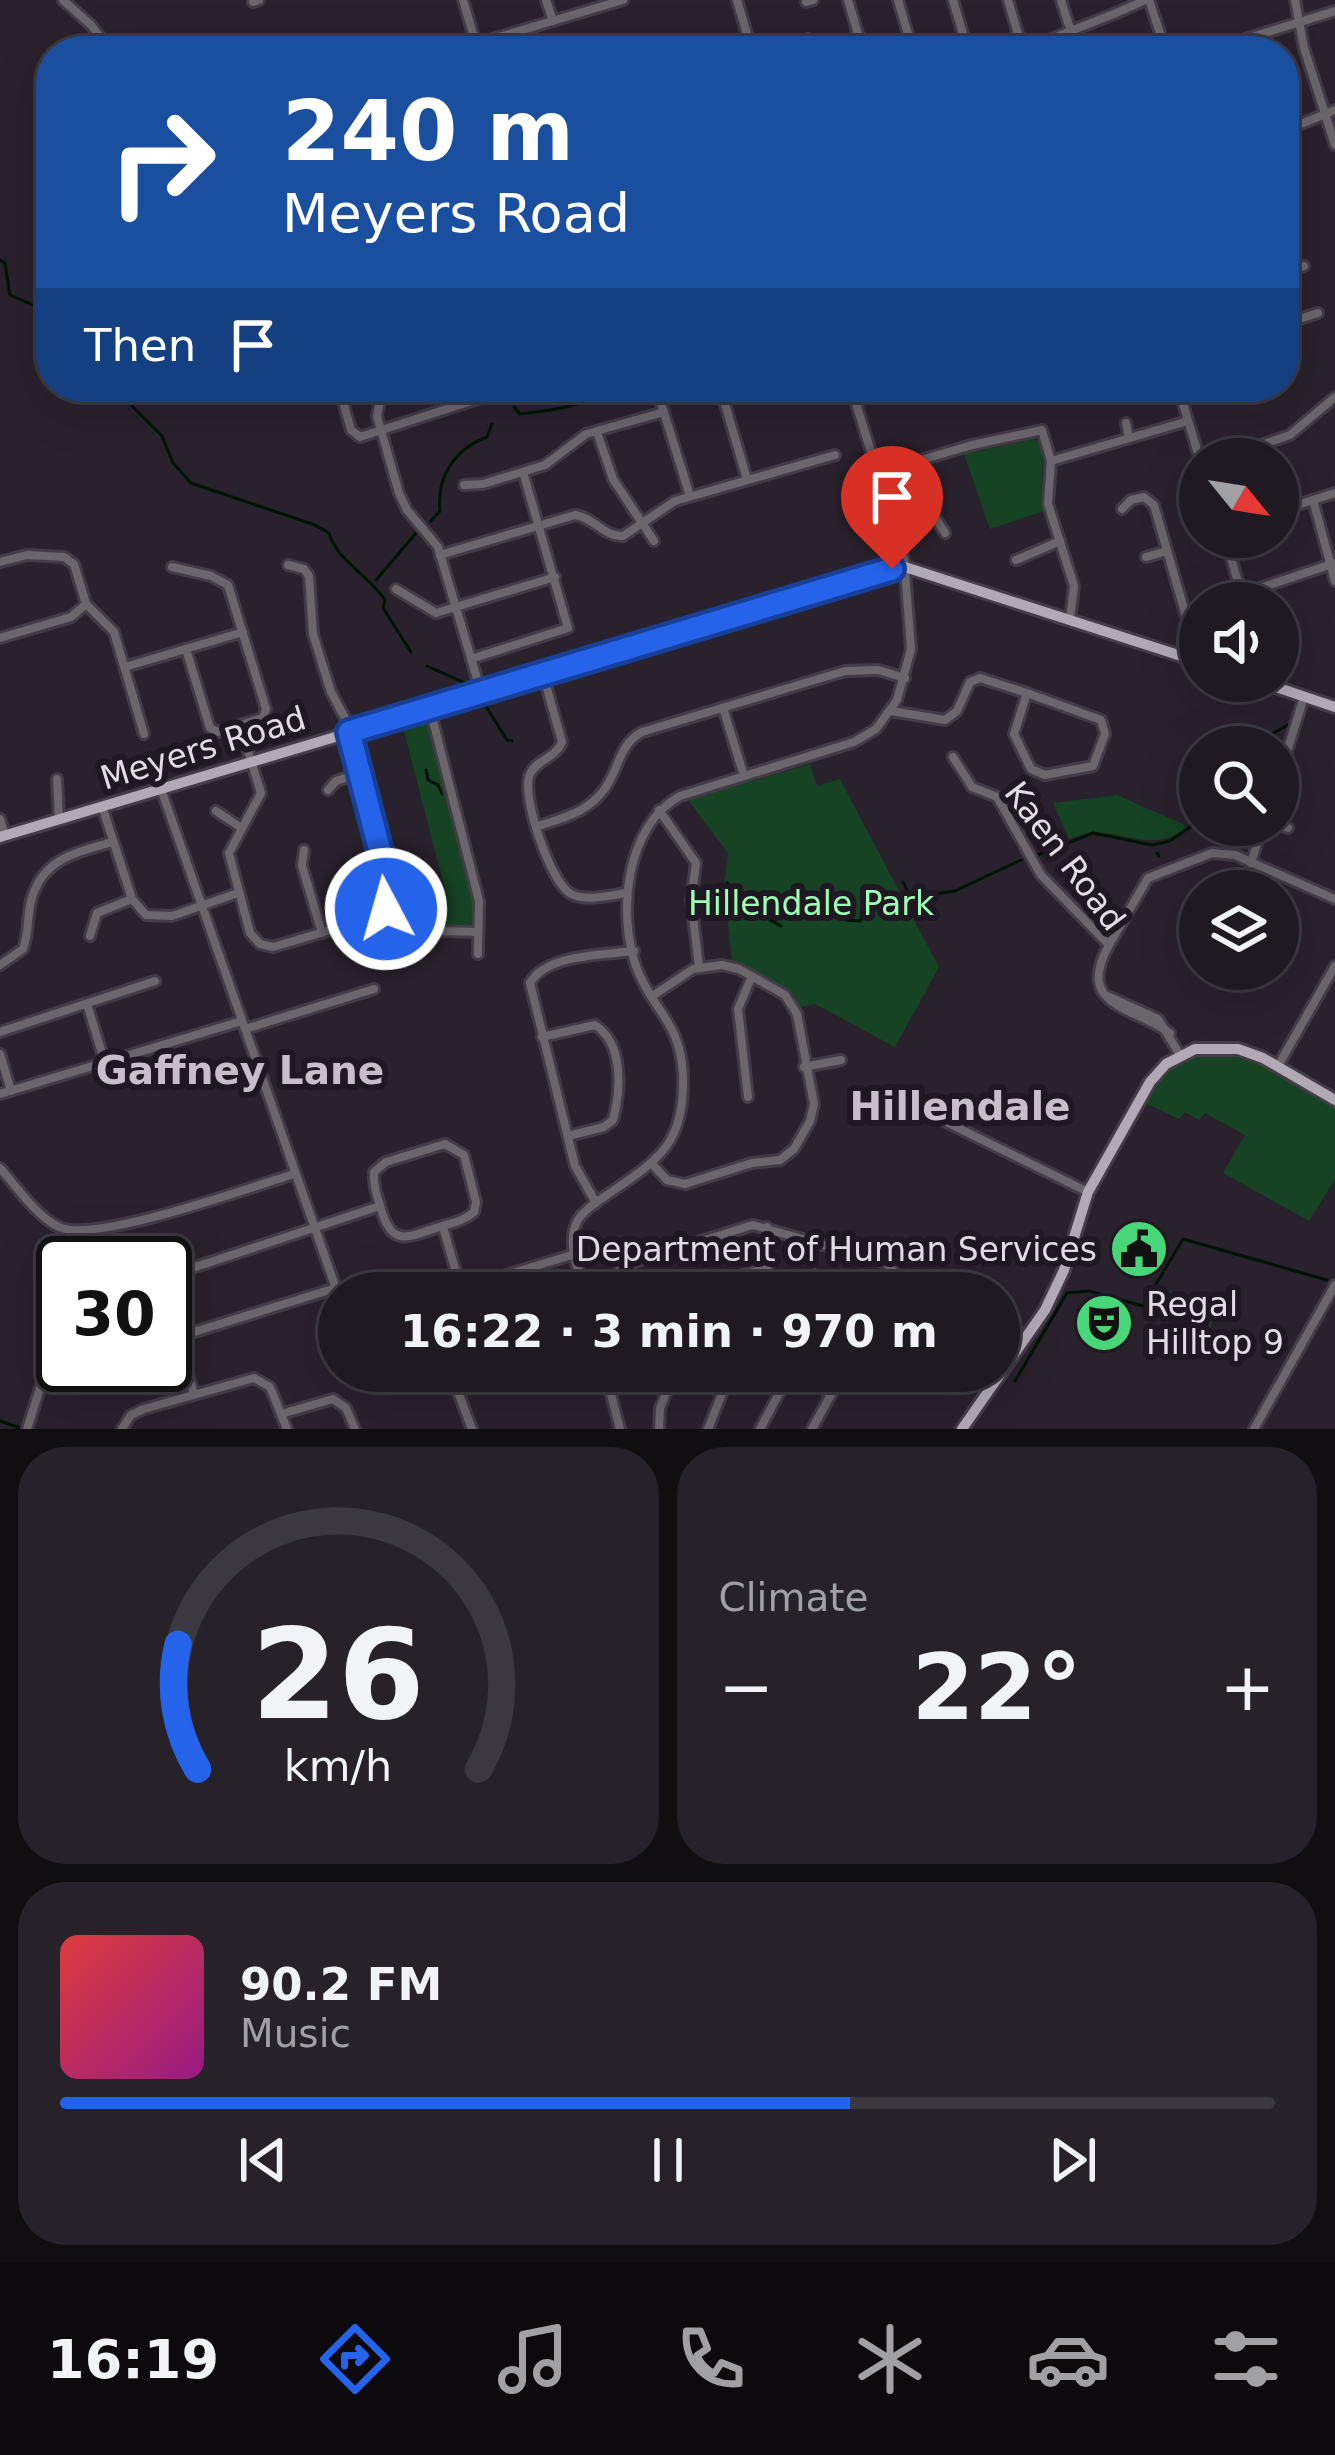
<!DOCTYPE html>
<meta charset="utf-8">
<style>
:root{--surface:#1f1921;--page:#27222a;--text:#f1f3f6;--muted:#a1a0a5;--line:#3c383f;--accent:#2563eb}
body{margin:0;font-family:"DejaVu Sans",sans-serif;background:var(--page);color:var(--text);height:100vh;display:flex;flex-direction:column;font-size:45px;white-space:nowrap}
*{box-sizing:border-box;margin:0}
p{font-size:39px;color:var(--muted)}
.icon{flex:none;width:66px;height:66px;fill:none;stroke:currentColor;stroke-width:2;stroke-linecap:round;stroke-linejoin:round}
.map{position:relative;height:1429px;overflow:hidden}
.sheet{display:flex;flex-direction:column;gap:18px;padding:18px;background:#110e12;flex:1}
.sheet>*{flex:none}
.guide{position:absolute;left:36px;top:36px;width:1263px;height:366px;border-radius:48px;box-shadow:0 12px 48px #0002,0 0 0 3px var(--line);background:#1a4fa0;color:#fff;overflow:hidden}
.needle{width:78px;rotate:120deg}
.fabs{position:absolute;left:1179px;top:438px;display:grid;gap:24px}
.fabs a{display:grid;place-items:center;width:120px;height:120px;border-radius:50%;background:var(--surface);box-shadow:0 12px 48px #0002,0 0 0 3px var(--line);font-size:60px}
.speed{position:absolute;left:36px;top:1236px;display:flex;gap:24px;font-size:60px;font-weight:700;text-align:center}
.speed>*{display:grid;place-content:center;width:156px;height:156px;border-radius:50%;background:var(--surface);box-shadow:0 12px 48px #0002,0 0 0 3px var(--line);line-height:1}
.speed .limit{border:6px solid #111;border-radius:18px;background:#fff;color:#111}
.pin{position:absolute;display:grid;place-items:center;width:102px;height:102px;color:#fff;margin:-123px -51px;border-radius:50% 50% 50% 0;rotate:-45deg;box-shadow:0 0 12px #0007}
.pin .icon{rotate:45deg}
.me{position:absolute;width:132px;margin:-66px;rotate:354deg;stroke-linejoin:round;filter:drop-shadow(0 0 9px #0008)}
.turn{display:flex;align-items:center;gap:42px;height:252px;padding:0 48px;font-size:54px}
.turn .icon{width:156px;height:156px;stroke-width:2.5}
.turn b{display:block;font-size:84px;line-height:102px}
.then{display:flex;align-items:center;height:114px;padding:0 48px;background:#0003;gap:24px;font-size:45px}
.big{font-size:90px;font-weight:700;line-height:1.1}
.sheet .tile{flex:1;display:flex;flex-direction:column;justify-content:center;gap:18px;min-width:0;padding:0 42px;border-radius:48px;background:var(--page)}
.sheet .dial{align-items:center;gap:0}
.dial svg{height:312px;overflow:visible;fill:none;stroke:var(--line);stroke-width:7;stroke-linecap:round;text-anchor:middle}
.dial text{fill:var(--text);stroke:none}
.song{display:flex;align-items:center;gap:36px}
.cover{width:144px;height:144px;border-radius:18px;background:linear-gradient(135deg,hsl(0 70% 55%),hsl(310 70% 35%))}
.played{height:12px;border-radius:6px;background:linear-gradient(90deg,var(--accent) 65%,var(--line) 65%)}
.keys{display:flex;justify-content:space-around;direction:ltr}
.heat{display:flex;justify-content:space-between;align-items:center;font-size:66px;direction:ltr}
.sheet .tiles{flex:1;display:grid;gap:18px;grid-template-columns:1fr 1fr}
.tile:last-child{grid-column:span 2}
.trip{position:absolute;left:318px;top:1272px;width:702px;height:120px;border-radius:60px;background:var(--surface);box-shadow:0 12px 48px #0002,0 0 0 3px var(--line);font-weight:700;line-height:120px;text-align:center}
.tab-bar{display:flex;height:192px;justify-content:space-around;align-items:center;background:#0c0a0d;color:var(--muted)}
.tab-bar .icon{width:84px;height:84px}
.tab-bar .current{color:var(--accent)}
.tab-bar b{font-size:54px;color:var(--text)}
.map>svg:first-child{display:block}
.green{fill:#164324}
.lines{fill:none;stroke-linecap:round;stroke-linejoin:round}
.stream{stroke:#001405;stroke-width:3}
.minor-casing{stroke:#433b46;stroke-width:14}
.major-casing{stroke:#433b46;stroke-width:16}
.minor{stroke:#6a666c;stroke-width:8}
.major{stroke:#b1a9b4;stroke-width:10}
.route-casing{stroke:#184099;stroke-width:30}
.route{stroke:#2563eb;stroke-width:21}
.labels{text-anchor:middle;dominant-baseline:central;stroke-width:12;stroke-linejoin:round;paint-order:stroke}
.street-label{font-size:33px;fill:#e2dde4;stroke:#1f1822}
.park-label{font-size:33px;fill:#9bffb4;stroke:#1f1822}
.poi-label{font-size:33px;fill:#e2dde4;stroke:#1f1822;text-anchor:end}
.quarter-label{font-size:39px;font-weight:bold;fill:#c7bdcb;stroke:#1f1822}
</style>
<div class="map">
<svg width="1335" height="1429" viewBox="0 0 1335 1429">
<rect width="100%" height="100%" fill="#29212c"/>
<g class="green">
<path d="M 1034,439 L 1040,442 C 1047,466 1037,487 1044,511 L 990,529 L 964,454 Z"/>
<path d="M 424,717 L 429,719 L 476,906 L 474,919 L 468,926 L 430,928 L 424,905 L 447,897 L 402,724 Z"/>
<path d="M 810,764 L 817,786 L 840,779 L 939,967 L 895,1047 L 815,1004 L 801,1007 L 792,993 L 732,960 L 724,887 L 728,853 L 688,800 Z"/>
<path d="M 1117,795 L 1185,825 L 1182,831 C 1141,857 1113,818 1069,839 L 1053,803 Z"/>
<path d="M 1218,1053 L 1253,1059 L 1335,1106 L 1335,1179 L 1309,1221 L 1223,1173 L 1245,1135 L 1205,1113 L 1199,1120 L 1185,1112 L 1179,1119 L 1147,1104 C 1154,1072 1185,1057 1218,1053 Z"/>
<path d="M 1159,1288 L 1218,1306 L 1210,1329 L 1145,1308 Z"/>
</g>
<g class="lines">
<g class="stream">
<path d="M 0,260 L 5,263 L 10,295 L 35,306 L 39,298 L 51,297"/>
<path d="M 122,387 L 132,406 L 162,436 L 173,463 L 191,483 L 315,525 L 329,533 C 338,562 369,575 385,600 L 383,608 L 411,652"/>
<path d="M 514,407 L 520,414 C 548,411 590,406 610,387"/>
<path d="M 431,521 L 440,511 C 436,477 455,449 487,437 L 492,424"/>
<path d="M 376,580 L 417,532"/>
<path d="M 427,666 L 465,683"/>
<path d="M 482,700 L 507,740 L 512,741"/>
<path d="M 1265,738 L 1291,723"/>
<path d="M 1250,747 L 1254,744"/>
<path d="M 426,770 L 428,780 L 438,785 L 442,794"/>
<path d="M 1157,853 L 1159,856"/>
<path d="M 1035,856 L 1093,833 L 1152,845 L 1170,841 L 1190,827 L 1200,813"/>
<path d="M 903,882 L 910,897"/>
<path d="M 727,883 L 744,905 L 781,926"/>
<path d="M 846,920 L 860,921 L 867,903 L 955,891 L 1021,860"/>
<path d="M 1015,1381 L 1067,1293 L 1089,1291 L 1143,1306 L 1183,1239 L 1327,1280"/>
<path d="M 0,1421 L 23,1429"/>
</g>
<defs>
<g id="minor">
<path d="M 63,0 L 92,26 L 110,51"/>
<path d="M 463,0 L 476,44"/>
<path d="M 546,0 L 553,21"/>
<path d="M 737,0 L 752,51"/>
<path d="M 848,0 L 863,51"/>
<path d="M 898,0 L 913,51"/>
<path d="M 953,0 L 968,51"/>
<path d="M 1008,0 L 1023,51"/>
<path d="M 1061,0 L 1077,51"/>
<path d="M 1149,0 L 1166,51"/>
<path d="M 1295,0 L 1304,48 L 1335,145"/>
<path d="M 253,2 L 259,0"/>
<path d="M 806,2 L 813,0"/>
<path d="M 808,39 L 812,51"/>
<path d="M 452,51 L 623,0"/>
<path d="M 1027,51 C 1064,30 1106,20 1145,0"/>
<path d="M 1207,51 L 1335,11"/>
<path d="M 1284,131 L 1335,110"/>
<path d="M 1284,273 L 1304,266"/>
<path d="M 1284,324 L 1318,313"/>
<path d="M 339,387 L 351,430 L 360,437 L 515,387"/>
<path d="M 383,387 L 377,416 L 399,493 L 407,510 L 438,547 L 481,692"/>
<path d="M 656,387 L 690,496"/>
<path d="M 720,387 L 747,479"/>
<path d="M 898,387 L 907,398 L 946,387"/>
<path d="M 1178,387 L 1200,460"/>
<path d="M 724,400 L 769,387"/>
<path d="M 1126,423 L 1129,438"/>
<path d="M 597,432 L 613,479 L 654,541"/>
<path d="M 1220,459 L 1290,435 L 1335,397"/>
<path d="M 1051,461 L 1188,421"/>
<path d="M 917,462 L 933,514 L 945,533"/>
<path d="M 877,473 L 972,445 L 1042,430 L 1051,461 L 1048,504 L 1074,586 L 1070,619"/>
<path d="M 464,485 L 483,484 L 545,465 L 586,434 L 664,412"/>
<path d="M 1313,500 L 1335,581"/>
<path d="M 1122,509 L 1131,500 L 1144,497 L 1154,505 L 1190,630 L 1186,657"/>
<path d="M 1278,520 L 1294,506 L 1335,493"/>
<path d="M 1225,537 L 1244,603"/>
<path d="M 440,555 L 575,515 C 595,518 602,536 623,536 L 675,501 L 835,455"/>
<path d="M 1146,557 L 1167,551"/>
<path d="M 1016,560 L 1060,541"/>
<path d="M 0,562 L 27,555 L 64,557 L 74,564 L 86,604 L 114,632 L 144,734"/>
<path d="M 288,565 L 304,569 L 309,576 L 313,634 L 331,692 L 346,720 L 389,885 L 391,901 L 378,916"/>
<path d="M 172,567 L 211,576 L 228,585 L 266,709 L 263,718 L 240,725 L 261,793 L 229,853 L 250,933 L 260,944 L 273,947 L 378,916"/>
<path d="M 396,589 L 436,613 L 555,577"/>
<path d="M 1242,594 L 1335,563"/>
<path d="M 0,638 L 71,617 L 86,604"/>
<path d="M 186,649 L 210,728 L 218,732 L 240,725"/>
<path d="M 471,659 L 568,628 L 523,472"/>
<path d="M 125,667 L 243,632"/>
<path d="M 543,674 L 562,742 C 555,759 537,759 530,774 C 520,794 551,884 571,894 C 587,902 610,895 627,893"/>
<path d="M 1027,693 L 1101,720 L 1105,734 L 1093,766 L 1045,775 L 1031,769 L 1014,734 Z"/>
<path d="M 723,708 L 744,776"/>
<path d="M 430,709 L 479,901 L 478,954"/>
<path d="M 891,711 L 945,720 L 957,711 L 970,682 L 980,678 L 1027,693"/>
<path d="M 953,757 L 972,787 L 997,797 L 1041,875 L 1109,945 C 1075,1006 1131,1006 1170,1033"/>
<path d="M 57,779 L 59,819"/>
<path d="M 1278,780 L 1304,697"/>
<path d="M 161,789 L 339,1297"/>
<path d="M 328,790 L 336,781 L 360,773"/>
<path d="M 102,806 L 132,899 L 146,915 L 172,916 L 238,893"/>
<path d="M 659,810 L 696,863 L 691,900 L 699,967"/>
<path d="M 216,811 L 240,827"/>
<path d="M 0,819 L 5,835"/>
<path d="M 1278,825 L 1288,828"/>
<path d="M 538,826 C 567,817 595,810 610,780 C 620,761 622,743 642,732 L 845,671 L 878,670 L 905,678"/>
<path d="M 304,850 L 302,866 L 322,933"/>
<path d="M 1251,863 L 1263,825"/>
<path d="M 378,916 L 387,941 L 395,944 L 442,931 L 477,932"/>
<path d="M 90,936 L 97,913 L 132,899"/>
<path d="M 1109,945 L 1148,878 L 1212,853 L 1235,855 L 1335,899"/>
<path d="M 0,965 L 23,949 C 29,933 27,917 31,901 C 42,859 75,853 112,842"/>
<path d="M 1107,996 L 1158,1019 L 1180,1055"/>
<path d="M 87,1004 L 105,1063"/>
<path d="M 245,1029 L 374,989"/>
<path d="M 0,1032 L 155,981"/>
<path d="M 542,1037 L 595,1025 C 624,1044 621,1090 613,1120 L 604,1127 L 568,1136"/>
<path d="M 0,1054 L 11,1091"/>
<path d="M 1278,1066 L 1335,966"/>
<path d="M 804,1067 L 841,1060"/>
<path d="M 0,1094 L 242,1021"/>
<path d="M 748,1097 L 738,1009 L 752,976"/>
<path d="M 946,1122 L 1088,1192"/>
<path d="M 445,1144 L 464,1155 L 476,1202 L 474,1212 C 464,1221 452,1223 439,1227 C 408,1237 392,1248 381,1209 C 377,1196 373,1185 374,1172 L 386,1162 Z"/>
<path d="M 652,1164 L 667,1180 L 685,1184 L 752,1163 L 780,1160 L 794,1149 L 810,1121 L 814,1104 L 797,1014 L 785,995 L 739,969 L 722,965 L 693,969 L 654,995"/>
<path d="M 0,1168 C 17,1187 36,1216 59,1227 C 94,1244 251,1187 294,1174"/>
<path d="M 596,1203 L 575,1166 L 530,983 C 546,954 604,955 634,951"/>
<path d="M 443,1227 L 461,1289"/>
<path d="M 767,1227 L 767,1293"/>
<path d="M 165,1277 L 380,1206"/>
<path d="M 447,1293 L 575,1254"/>
<path d="M 585,1293 C 580,1274 569,1250 574,1230 C 577,1215 591,1206 604,1197 C 656,1161 685,1147 683,1076 C 681,1022 653,1011 637,969 C 617,915 625,826 680,796 L 854,742 L 876,729 L 897,700 L 911,649 L 904,559 L 851,387"/>
<path d="M 622,1293 L 619,1273 L 622,1266 L 753,1225 L 887,1263 L 893,1271 L 886,1293"/>
<path d="M 685,1293 L 766,1268"/>
<path d="M 813,1293 L 815,1275"/>
<path d="M 165,1300 L 194,1394"/>
<path d="M 178,1337 L 336,1288"/>
<path d="M 127,1365 L 129,1367"/>
<path d="M 450,1371 L 472,1429"/>
<path d="M 605,1371 L 620,1429"/>
<path d="M 805,1371 L 831,1395"/>
<path d="M 281,1414 L 333,1399 L 346,1408 L 355,1429"/>
<path d="M 27,1429 L 63,1317"/>
<path d="M 122,1429 L 131,1415 L 144,1409 L 254,1378 L 270,1387 L 287,1429"/>
<path d="M 659,1429 L 660,1408 L 675,1371"/>
<path d="M 708,1429 L 731,1371"/>
<path d="M 760,1429 L 791,1371"/>
<path d="M 812,1429 L 844,1371"/>
<path d="M 1254,1429 L 1335,1285"/>
</g>
<g id="major">
<path d="M 1258,681 L 1335,707"/>
<path d="M 0,837 L 905,567 L 1200,662"/>
<path d="M 962,1429 L 1045,1310 L 1064,1270 L 1088,1192 L 1150,1082 L 1166,1064 L 1195,1049 L 1238,1049 L 1263,1058 L 1335,1100"/>
</g>
</defs>
<use href="#minor" class="minor-casing"/>
<use href="#major" class="major-casing"/>
<use href="#minor" class="minor"/>
<use href="#major" class="major"/>
</g>
<g class="lines">
<defs>
<path id="route" d="M 386,909 L 391,901 L 389,886 L 349,732 L 892,569"/>
</defs>
<use href="#route" class="route-casing"/>
<use href="#route" class="route"/>
</g>
<defs>
<symbol id="civic-disc" viewBox="-11 -11 22 22"><circle r="9.5" fill="#47d779" stroke="#1f1822"/><path d="M-.6-6.5H3V-4.5H.6V-3L4-1V1h2V6H-6V1h2V-1L-.6-3ZM-1.2 2.5V6h2.4V2.5Z" fill="#111"/></symbol>
<symbol id="theatre-disc" viewBox="-11 -11 22 22"><circle r="9.5" fill="#47d779" stroke="#1f1822"/><path d="M-5-5.5Q0-4 5-5.5V0Q5 5 0 6Q-5 5-5 0ZM-3.3-2.5H-1v1.5H-3.3ZM1-2.5H3.3v1.5H1ZM-2.8 1Q0 5.5 2.8 1Z" fill="#111"/></symbol>
</defs>
<g fill-rule="evenodd">
<use href="#civic-disc" x="1106" y="1216" width="66" height="66"/>
<use href="#theatre-disc" x="1071" y="1290" width="66" height="66"/>
</g>
<g class="labels">
<g class="street-label">
<text transform="translate(203 748) rotate(-17)">Meyers Road</text>
<text transform="translate(1065 856) rotate(53)">Kaen Road</text>
</g>
<g class="park-label">
<text x="811" y="903">Hillendale Park</text>
</g>
<g class="poi-label">
<text x="1097" y="1249">Department of Human Services</text>
<text x="1146" y="1304" text-anchor="start">Regal<tspan x="1146" dy="38">Hilltop 9</tspan></text>
</g>
<g class="quarter-label">
<text x="240" y="1070">Gaffney Lane</text>
<text x="960" y="1106">Hillendale</text>
</g>
</g>
</svg>
<div class="fabs">
<a><svg class="needle" viewBox="-14 -14 28 28"><path d="M0-13l5 13h-10z" fill="#e53935"/><path d="M0 13l5-13h-10z" fill="#a1a0a5"/></svg></a>
<a><svg class="icon" aria-label="sound" viewBox="0 0 24 24"><path d="M4 9h4l5-4v14l-5-4H4zM17 9q2 3 0 6"/></svg></a>
<a><svg class="icon" aria-label="search" viewBox="0 0 24 24"><circle cx="10" cy="10" r="6"/><path d="M15 15l6 6"/></svg></a>
<a><svg class="icon" aria-label="layers" viewBox="0 0 24 24"><path d="M12 4l9 5-9 5-9-5zM3 14l9 5 9-5"/></svg></a>
</div>
<div class="speed"><div class="limit">30</div></div>
<div class="pin" style="left:892px;top:569px;background:#d93025"><svg class="icon" aria-label="arrive" viewBox="0 0 24 24"><path d="M6 21V4h12l-3 4 3 4H6"/></svg></div>
<svg class="me" style="left:386px;top:909px" viewBox="-20 -20 40 40"><circle r="17" fill="#2563eb" stroke="#fff" stroke-width="3"/><path d="M0-11L8 9 0 5-8 9z" fill="#fff"/></svg>
<div class="trip">16:22 · 3 min · 970 m</div>
<div class="guide">
<div class="turn"><svg class="icon" aria-label="right" viewBox="0 0 24 24"><path d="M7 20v-9h11M14 6l5 5-5 5"/></svg><div><b>240 m</b>Meyers Road</div></div>
<div class="then">Then<svg class="icon" aria-label="arrive" viewBox="0 0 24 24"><path d="M6 21V4h12l-3 4 3 4H6"/></svg></div>
</div>
</div>
<section class="sheet">
<div class="tiles">
<div class="tile dial"><svg viewBox="0 0 100 80">
<path d="M14 69A42 42 0 1 1 86 69"/>
<path d="M14 69A42 42 0 0 1 9 37" stroke="#2563eb"/>
<text x="50" y="56" font-size="32" font-weight="700">26</text>
<text x="50" y="72" font-size="11">km/h</text>
</svg></div>
<div class="tile"><p>Climate</p>
<div class="heat"><a>−</a><b class="big">22°</b><a>+</a></div>
</div>
<div class="tile">
<div class="song"><i class="cover"></i><div><b>90.2 FM</b><p>Music</p></div></div>
<div class="played"></div>
<div class="keys"><svg class="icon" aria-label="previous" viewBox="0 0 24 24"><path d="M18 5L8 12l10 7zM5 5v14"/></svg><svg class="icon" aria-label="pause" viewBox="0 0 24 24"><path d="M8 5v14M16 5v14"/></svg><svg class="icon" aria-label="next" viewBox="0 0 24 24"><path d="M6 5l10 7-10 7zM19 5v14"/></svg></div>
</div>
</div>
</section>
<nav class="tab-bar">
<b>16:19</b>
<svg class="icon current" aria-label="directions" viewBox="0 0 24 24"><path d="M12 3l9 9-9 9-9-9zM9 14v-3h6M13 9l2 2-2 2"/></svg>
<svg class="icon" aria-label="music" viewBox="0 0 24 24"><path d="M9 18V5l10-2v13"/><circle cx="6" cy="18" r="3"/><circle cx="16" cy="16" r="3"/></svg>
<svg class="icon" aria-label="phone" viewBox="0 0 24 24"><path d="M5 4h4l2 5-3 2q2 4 5 5l2-3 5 2v4C11 20 4 13 5 4z"/></svg>
<svg class="icon" aria-label="climate" viewBox="0 0 24 24"><path d="M12 3v18M4 7l16 10M4 17L20 7"/></svg>
<svg class="icon" aria-label="car" viewBox="0 0 24 24"><path d="M5 17H2v-5l4-1 3-4h7l3 4 3 1v5h-3M9 17h6M6 11h13"/><circle cx="7" cy="17" r="2"/><circle cx="17" cy="17" r="2"/></svg>
<svg class="icon" aria-label="filters" viewBox="0 0 24 24"><path d="M4 7h16M4 17h16"/><circle cx="9" cy="7" r="2"/><circle cx="15" cy="17" r="2"/></svg>
</nav>
